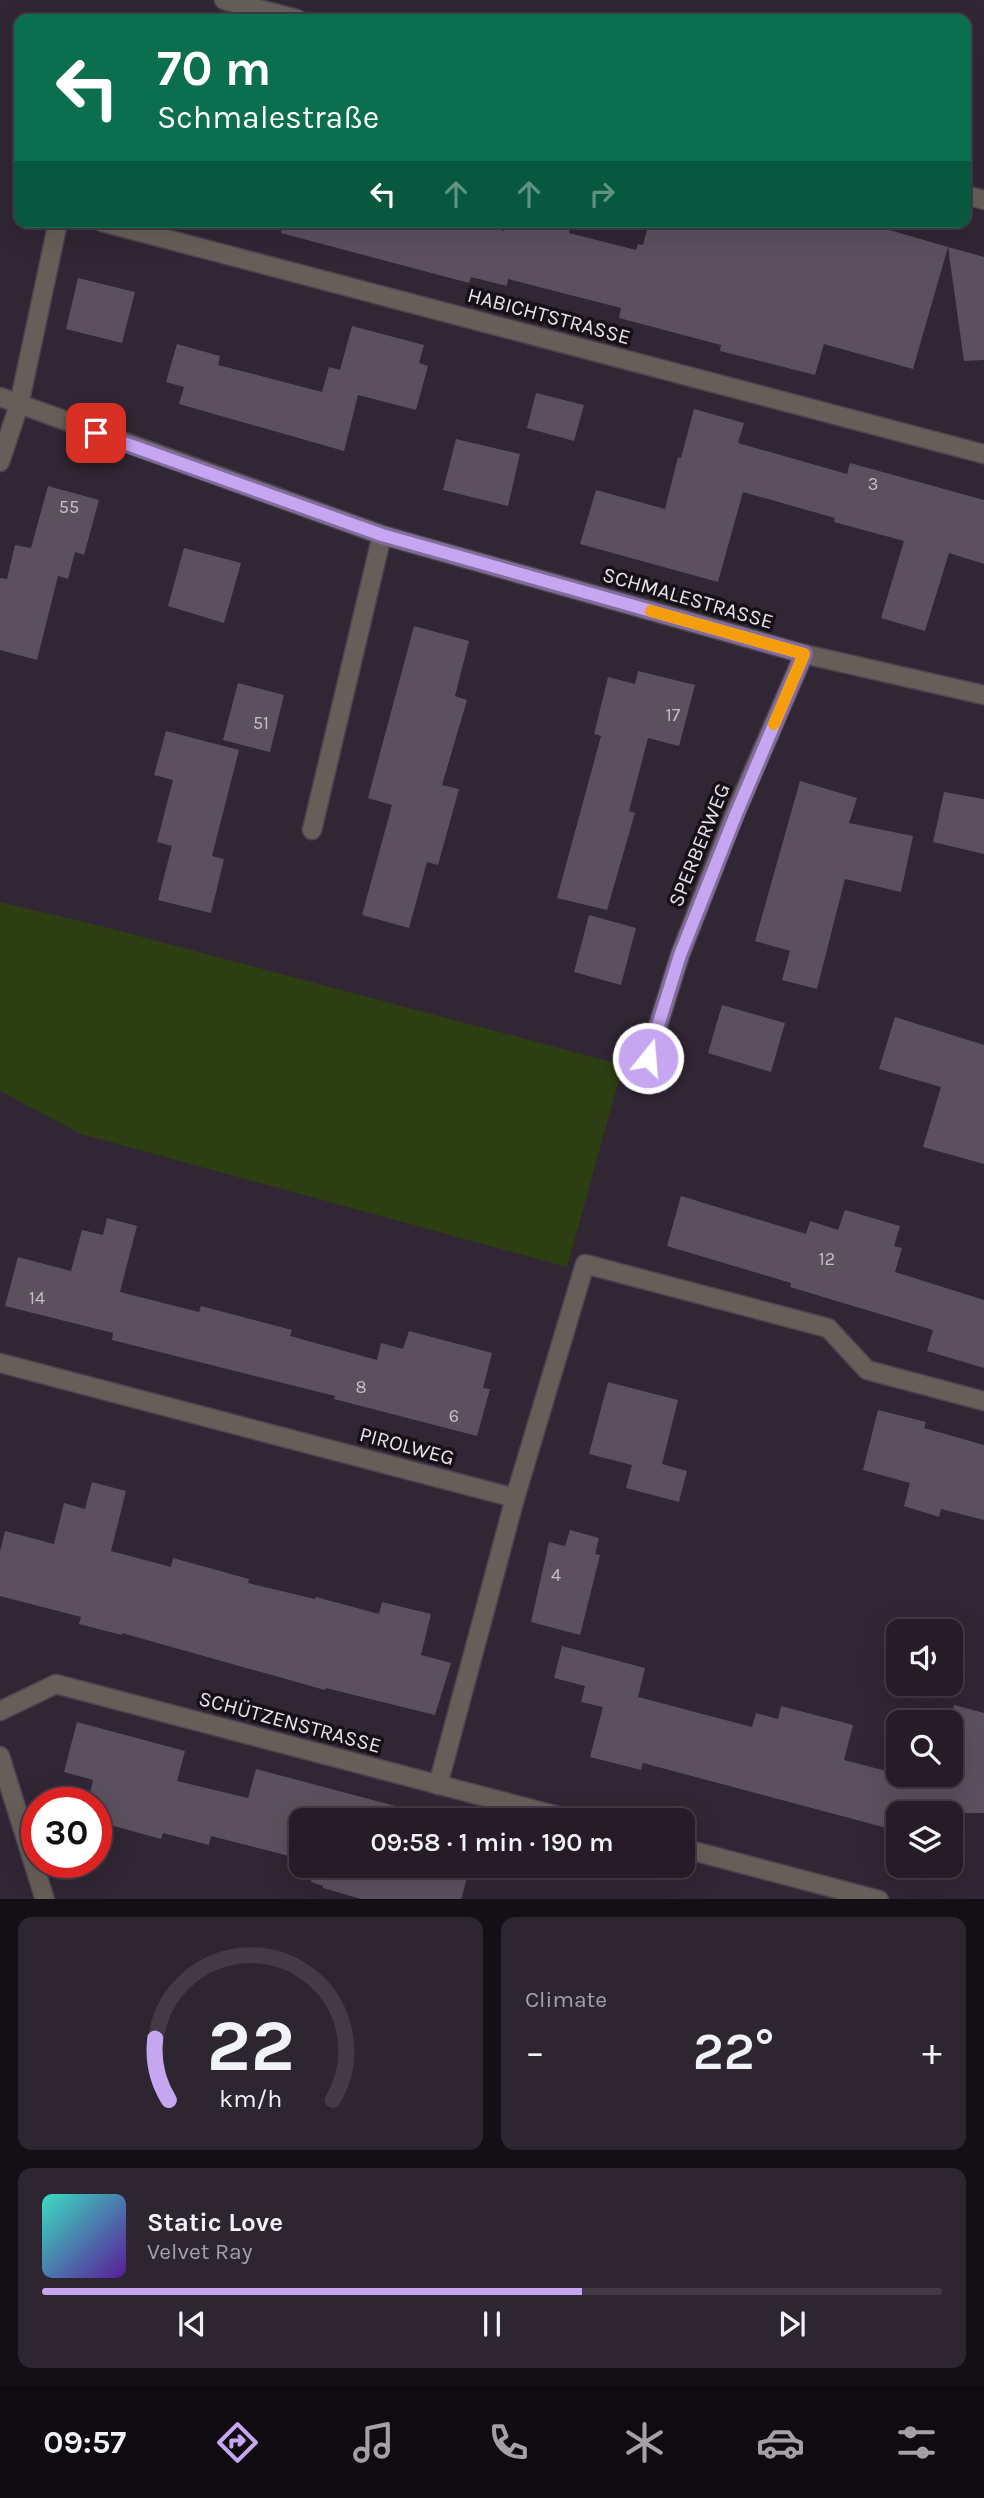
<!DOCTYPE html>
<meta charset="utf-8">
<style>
:root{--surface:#251c27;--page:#2d252f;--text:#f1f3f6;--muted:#a3a1a7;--line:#423a44;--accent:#c6a6f0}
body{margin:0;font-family:Karla,sans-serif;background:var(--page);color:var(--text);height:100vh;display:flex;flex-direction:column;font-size:26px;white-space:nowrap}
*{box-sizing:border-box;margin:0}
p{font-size:23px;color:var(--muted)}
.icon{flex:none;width:38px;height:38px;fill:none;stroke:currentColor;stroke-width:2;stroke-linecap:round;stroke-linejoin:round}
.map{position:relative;height:1899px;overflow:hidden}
.drawer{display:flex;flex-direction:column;gap:18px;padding:18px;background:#140f15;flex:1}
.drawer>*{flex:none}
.guide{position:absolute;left:14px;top:14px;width:957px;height:214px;border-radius:14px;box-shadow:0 7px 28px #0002,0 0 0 2px var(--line);background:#0b6e4f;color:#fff;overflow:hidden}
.fabs{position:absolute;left:886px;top:1619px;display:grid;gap:14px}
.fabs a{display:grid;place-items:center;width:77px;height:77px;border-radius:14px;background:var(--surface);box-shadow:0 7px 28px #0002,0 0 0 2px var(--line);font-size:35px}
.speed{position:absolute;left:21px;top:1787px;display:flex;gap:14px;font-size:35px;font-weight:700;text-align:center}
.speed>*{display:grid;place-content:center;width:91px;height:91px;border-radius:50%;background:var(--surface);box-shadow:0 7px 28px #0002,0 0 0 2px var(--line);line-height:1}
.speed .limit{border:10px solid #d22;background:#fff;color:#111}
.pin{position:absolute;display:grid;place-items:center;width:60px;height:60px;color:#fff;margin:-30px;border-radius:14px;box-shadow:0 4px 10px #0006}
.me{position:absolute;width:77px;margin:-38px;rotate:17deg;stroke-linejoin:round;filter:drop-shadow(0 0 5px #0008)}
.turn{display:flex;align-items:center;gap:24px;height:147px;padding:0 28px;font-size:32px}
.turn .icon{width:91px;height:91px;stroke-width:2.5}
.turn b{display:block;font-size:49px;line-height:60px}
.lanes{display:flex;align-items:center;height:66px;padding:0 28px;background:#0003;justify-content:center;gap:35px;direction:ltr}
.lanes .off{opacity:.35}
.big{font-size:52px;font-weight:600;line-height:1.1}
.drawer .tile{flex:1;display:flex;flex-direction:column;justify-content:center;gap:10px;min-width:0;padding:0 24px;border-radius:14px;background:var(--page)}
.drawer .dial{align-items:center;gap:0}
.dial svg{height:182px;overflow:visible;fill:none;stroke:var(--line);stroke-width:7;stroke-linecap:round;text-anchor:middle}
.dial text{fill:var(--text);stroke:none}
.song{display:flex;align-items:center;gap:21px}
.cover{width:84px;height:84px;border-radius:10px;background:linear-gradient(135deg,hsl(170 70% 55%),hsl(270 70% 35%))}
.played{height:7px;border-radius:4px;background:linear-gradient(90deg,var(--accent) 60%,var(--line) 60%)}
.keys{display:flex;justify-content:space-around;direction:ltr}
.heat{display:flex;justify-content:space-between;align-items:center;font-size:38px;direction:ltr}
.drawer .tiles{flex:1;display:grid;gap:18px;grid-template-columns:1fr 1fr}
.tile:last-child{grid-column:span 2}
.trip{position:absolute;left:289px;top:1808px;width:406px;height:70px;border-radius:14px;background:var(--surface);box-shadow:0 7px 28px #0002,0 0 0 2px var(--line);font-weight:600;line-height:70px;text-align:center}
.dock{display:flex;height:112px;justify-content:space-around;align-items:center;background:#0f0b10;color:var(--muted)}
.dock .icon{width:49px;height:49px}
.dock .selected{color:var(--accent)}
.dock b{font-size:32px;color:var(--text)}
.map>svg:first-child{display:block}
.green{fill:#2c3e12}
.building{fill:#5c505f}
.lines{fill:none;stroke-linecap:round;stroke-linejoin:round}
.minor-casing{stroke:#4e4451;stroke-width:21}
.minor{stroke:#665f59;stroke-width:18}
.route-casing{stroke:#816c9c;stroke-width:18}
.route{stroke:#c6a6f0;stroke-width:12}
.slow{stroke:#f59e0b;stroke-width:12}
.labels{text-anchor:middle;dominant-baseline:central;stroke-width:7;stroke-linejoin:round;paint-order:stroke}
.number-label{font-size:18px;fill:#c6bdc8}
.street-label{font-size:21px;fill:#e9e1eb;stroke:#161117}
</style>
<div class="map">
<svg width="984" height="1900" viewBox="0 0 984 1900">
<rect width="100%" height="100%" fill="#312634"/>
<path class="green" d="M 0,902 L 105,927 L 623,1065 L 567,1267 L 81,1134 L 0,1091 Z"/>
<g class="building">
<path d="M 283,222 L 472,222 L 504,231 L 506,222 L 571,222 L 569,233 L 636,250 L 638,244 L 643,245 L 649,222 L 862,222 L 948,247 L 913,369 L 824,344 L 815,375 L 720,351 L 721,345 L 619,318 L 621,308 L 508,279 L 507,286 L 471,277 L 469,283 L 281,233 Z"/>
<path d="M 948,247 L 984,257 L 984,360 L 964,361 Z"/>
<path d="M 78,278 L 135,292 L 122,343 L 66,329 Z"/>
<path d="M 352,326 L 424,345 L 419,363 L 428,366 L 416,410 L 358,395 L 344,451 L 179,404 L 184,387 L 166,382 L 177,344 L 220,356 L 218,365 L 322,392 L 329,367 L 340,370 Z"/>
<path d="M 536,393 L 584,405 L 574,441 L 527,428 Z"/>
<path d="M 694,409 L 744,423 L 738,443 L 847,474 L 850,463 L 984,500 L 984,564 L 949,553 L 925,631 L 881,618 L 904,541 L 834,522 L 835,518 L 743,492 L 718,582 L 580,544 L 596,490 L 665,509 L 678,457 L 681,458 Z"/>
<path d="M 456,439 L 520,454 L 508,506 L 443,490 Z"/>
<path d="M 48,486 L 99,500 L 84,555 L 75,552 L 68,579 L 58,576 L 37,660 L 0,650 L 0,578 L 7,579 L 15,545 L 31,548 Z"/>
<path d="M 184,548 L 241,563 L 224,623 L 168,606 Z"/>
<path d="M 414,626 L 469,641 L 455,696 L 467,700 L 442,785 L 459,789 L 438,865 L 427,862 L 409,928 L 362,915 L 392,805 L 368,798 Z"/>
<path d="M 638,671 L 695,685 L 679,746 L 648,738 L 629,811 L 635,813 L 607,910 L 557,898 L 601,736 L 594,734 L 608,677 L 635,684 Z"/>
<path d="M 238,683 L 284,695 L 270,752 L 223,740 Z"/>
<path d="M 166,731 L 239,750 L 212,856 L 224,859 L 211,913 L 158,900 L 172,846 L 157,842 L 173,780 L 154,775 Z"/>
<path d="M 800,781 L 857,798 L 849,823 L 913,836 L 901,892 L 845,879 L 817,989 L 782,980 L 790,951 L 755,941 Z"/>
<path d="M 944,792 L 984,799 L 984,854 L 933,842 Z"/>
<path d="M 589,915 L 636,928 L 621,985 L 574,972 Z"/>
<path d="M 722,1005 L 785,1023 L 771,1072 L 708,1053 Z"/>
<path d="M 895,1017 L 984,1045 L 984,1164 L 923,1147 L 941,1087 L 879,1069 Z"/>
<path d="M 681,1196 L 806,1234 L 810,1221 L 838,1230 L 845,1210 L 900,1226 L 894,1246 L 902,1248 L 895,1272 L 984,1300 L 984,1368 L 927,1351 L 933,1330 L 790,1287 L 791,1283 L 667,1246 Z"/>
<path d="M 107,1218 L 137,1226 L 120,1292 L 199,1312 L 201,1306 L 292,1330 L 290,1336 L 377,1360 L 381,1343 L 403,1349 L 409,1331 L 492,1353 L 483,1388 L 490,1389 L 477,1436 L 334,1399 L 335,1396 L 112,1340 L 113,1333 L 5,1306 L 18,1257 L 71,1271 L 82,1230 L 103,1235 Z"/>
<path d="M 608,1382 L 678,1400 L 662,1464 L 687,1471 L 679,1502 L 626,1488 L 632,1465 L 589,1454 Z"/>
<path d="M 878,1410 L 926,1422 L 924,1428 L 984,1445 L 984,1520 L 941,1509 L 939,1517 L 904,1506 L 910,1483 L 863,1470 Z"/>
<path d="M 92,1482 L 126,1491 L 111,1551 L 171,1567 L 173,1558 L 249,1579 L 248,1583 L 315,1599 L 316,1597 L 379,1614 L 382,1602 L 431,1614 L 421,1655 L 451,1663 L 435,1715 L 326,1688 L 325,1690 L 122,1633 L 122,1635 L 79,1624 L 81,1617 L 0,1596 L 0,1552 L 5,1531 L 54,1544 L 64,1503 L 85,1509 Z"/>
<path d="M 570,1530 L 599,1538 L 595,1554 L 600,1555 L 580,1635 L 531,1622 L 549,1542 L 565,1546 Z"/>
<path d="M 562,1646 L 645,1668 L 638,1697 L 752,1727 L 756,1713 L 778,1719 L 781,1706 L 853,1725 L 844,1760 L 898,1774 L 950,1774 L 950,1722 L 954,1705 L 984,1713 L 984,1813 L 898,1813 L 898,1831 L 643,1763 L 641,1770 L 590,1757 L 603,1707 L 581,1702 L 585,1686 L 554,1678 Z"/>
<path d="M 77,1722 L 185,1751 L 177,1781 L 248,1798 L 256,1769 L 448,1820 L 301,1820 L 301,1859 L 211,1836 L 209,1845 L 163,1833 L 161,1839 L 96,1821 L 96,1802 L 88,1802 L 93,1780 L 64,1772 Z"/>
<path d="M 315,1866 L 470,1866 L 461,1900 L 365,1900 L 323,1888 L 323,1886 L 311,1882 Z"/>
</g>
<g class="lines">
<defs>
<g id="minor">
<path d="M 224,0 L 297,19"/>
<path d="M 966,195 L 984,200"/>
<path d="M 102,222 L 984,454"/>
<path d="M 0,397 L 382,535 L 804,654 L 984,695"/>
<path d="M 0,462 L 19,405 L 58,222"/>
<path d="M 312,830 L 382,535"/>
<path d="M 648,1058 L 680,955 L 735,813 L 804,654"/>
<path d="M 0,1363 L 515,1498 L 438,1785"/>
<path d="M 515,1498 L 585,1264 L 828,1328 L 867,1370 L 984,1401"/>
<path d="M 0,1711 L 56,1684 L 573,1820"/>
<path d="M 0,1756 L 45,1900"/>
<path d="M 682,1848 L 879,1900"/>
</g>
</defs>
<use href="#minor" class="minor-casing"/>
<use href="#minor" class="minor"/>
</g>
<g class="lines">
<defs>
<path id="route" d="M 96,433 L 382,535 L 804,654 L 736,814 L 680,955 L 648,1058"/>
</defs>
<use href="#route" class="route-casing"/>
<use href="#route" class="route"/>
<path class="slow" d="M 651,611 L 804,654 L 774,724"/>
</g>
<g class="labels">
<g class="number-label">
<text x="873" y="484">3</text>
<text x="69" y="507">55</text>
<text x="673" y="715">17</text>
<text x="261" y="723">51</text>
<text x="827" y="1259">12</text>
<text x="37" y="1298">14</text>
<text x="361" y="1387">8</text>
<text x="454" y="1416">6</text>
<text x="556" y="1575">4</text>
</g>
<g class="street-label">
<text transform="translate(549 316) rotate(15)">HABICHTSTRASSE</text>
<text transform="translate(688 598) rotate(16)">SCHMALESTRASSE</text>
<text transform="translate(699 845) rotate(-68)">SPERBERWEG</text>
<text transform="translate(407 1446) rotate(15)">PIROLWEG</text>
<text transform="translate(290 1722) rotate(15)">SCHÜTZENSTRASSE</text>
</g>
</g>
</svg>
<div class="fabs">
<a><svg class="icon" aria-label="sound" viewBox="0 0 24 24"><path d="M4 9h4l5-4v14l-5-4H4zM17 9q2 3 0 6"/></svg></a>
<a><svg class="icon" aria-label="search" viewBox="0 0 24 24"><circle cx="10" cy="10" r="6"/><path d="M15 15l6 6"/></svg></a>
<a><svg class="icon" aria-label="layers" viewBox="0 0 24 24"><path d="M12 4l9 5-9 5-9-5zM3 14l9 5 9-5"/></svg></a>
</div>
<div class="speed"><div class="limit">30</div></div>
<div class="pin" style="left:96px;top:433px;background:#d93025"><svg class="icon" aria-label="arrive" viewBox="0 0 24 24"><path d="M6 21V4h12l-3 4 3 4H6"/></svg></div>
<svg class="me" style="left:648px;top:1058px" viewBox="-20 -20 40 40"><circle r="17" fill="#c6a6f0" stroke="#fff" stroke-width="3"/><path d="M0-11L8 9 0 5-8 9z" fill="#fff"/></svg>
<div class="trip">09:58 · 1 min · 190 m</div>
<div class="guide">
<div class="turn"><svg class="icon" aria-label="left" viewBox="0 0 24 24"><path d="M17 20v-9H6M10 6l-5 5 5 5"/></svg><div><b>70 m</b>Schmalestraße</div></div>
<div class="lanes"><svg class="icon" aria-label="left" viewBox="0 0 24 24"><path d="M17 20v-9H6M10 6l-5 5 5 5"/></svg><svg class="icon off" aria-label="ahead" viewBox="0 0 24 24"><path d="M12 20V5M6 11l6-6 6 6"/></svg><svg class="icon off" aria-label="ahead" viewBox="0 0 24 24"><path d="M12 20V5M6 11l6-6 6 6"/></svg><svg class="icon off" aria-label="right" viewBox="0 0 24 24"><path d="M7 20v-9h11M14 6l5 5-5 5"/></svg></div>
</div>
</div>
<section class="drawer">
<div class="tiles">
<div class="tile dial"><svg viewBox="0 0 100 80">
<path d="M14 69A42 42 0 1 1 86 69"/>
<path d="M14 69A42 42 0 0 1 8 42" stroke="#c6a6f0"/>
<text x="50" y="56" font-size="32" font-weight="700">22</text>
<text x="50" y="72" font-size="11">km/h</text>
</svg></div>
<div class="tile"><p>Climate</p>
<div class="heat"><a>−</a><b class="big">22°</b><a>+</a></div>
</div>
<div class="tile">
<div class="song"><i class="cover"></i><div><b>Static Love</b><p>Velvet Ray</p></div></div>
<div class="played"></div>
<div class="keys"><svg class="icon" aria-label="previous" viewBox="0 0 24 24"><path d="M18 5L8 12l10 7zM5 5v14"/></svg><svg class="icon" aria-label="pause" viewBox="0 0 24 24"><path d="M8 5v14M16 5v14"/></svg><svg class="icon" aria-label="next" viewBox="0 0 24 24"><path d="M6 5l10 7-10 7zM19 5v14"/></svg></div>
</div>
</div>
</section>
<nav class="dock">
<b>09:57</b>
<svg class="icon selected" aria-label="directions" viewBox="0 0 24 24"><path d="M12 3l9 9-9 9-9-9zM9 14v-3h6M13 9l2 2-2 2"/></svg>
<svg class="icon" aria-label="music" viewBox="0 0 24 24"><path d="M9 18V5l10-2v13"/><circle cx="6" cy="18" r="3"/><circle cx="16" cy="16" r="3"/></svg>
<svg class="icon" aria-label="phone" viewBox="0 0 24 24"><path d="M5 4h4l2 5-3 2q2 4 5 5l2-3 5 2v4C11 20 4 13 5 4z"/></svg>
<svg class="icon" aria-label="climate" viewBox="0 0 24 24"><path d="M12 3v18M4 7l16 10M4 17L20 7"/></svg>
<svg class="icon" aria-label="car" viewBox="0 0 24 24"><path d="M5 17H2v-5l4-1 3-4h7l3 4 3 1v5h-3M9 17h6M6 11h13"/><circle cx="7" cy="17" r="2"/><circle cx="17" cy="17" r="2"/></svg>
<svg class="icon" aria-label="filters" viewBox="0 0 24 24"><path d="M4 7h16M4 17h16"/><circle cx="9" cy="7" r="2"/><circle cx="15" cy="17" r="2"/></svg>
</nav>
